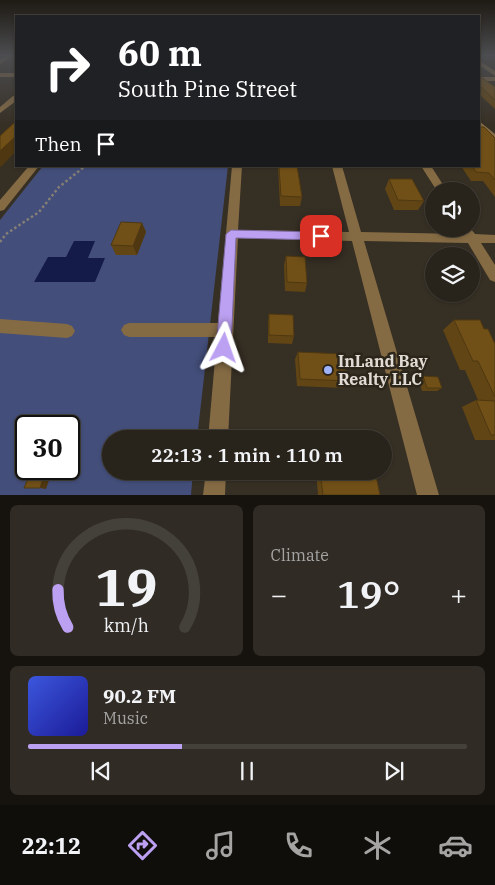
<!DOCTYPE html>
<meta charset="utf-8">
<style>
:root{--surface:#28231b;--page:#302b24;--text:#f1f3f6;--muted:#a5a4a3;--line:#44403a;--accent:#bca0f2}
body{margin:0;font-family:"IBM Plex Serif",serif;background:var(--page);color:var(--text);height:100vh;display:flex;flex-direction:column;font-size:19px;white-space:nowrap}
*{box-sizing:border-box;margin:0}
p{font-size:16px;color:var(--muted)}
.icon{flex:none;width:28px;height:28px;fill:none;stroke:currentColor;stroke-width:2;stroke-linecap:round;stroke-linejoin:round}
.map{position:relative;height:495px;overflow:hidden}
.drawer{display:flex;flex-direction:column;gap:10px;padding:10px;background:#16130f;flex:1}
.drawer>*{flex:none}
.hud{position:absolute;left:15px;top:15px;width:465px;height:152px;border-radius:0px;box-shadow:0 1px 4px #0004,0 0 0 1px var(--line);background:#202124;color:#fff;overflow:hidden}
.tools{position:absolute;left:425px;top:182px;display:grid;gap:10px}
.tools a{display:grid;place-items:center;width:55px;height:55px;border-radius:50%;background:var(--surface);box-shadow:0 1px 4px #0004,0 0 0 1px var(--line);font-size:25px}
.speed{position:absolute;left:15px;top:415px;display:flex;gap:10px;font-size:25px;font-weight:700;text-align:center}
.speed>*{display:grid;place-content:center;width:65px;height:65px;border-radius:50%;background:var(--surface);box-shadow:0 1px 4px #0004,0 0 0 1px var(--line);line-height:1}
.speed .limit{border:2px solid #111;border-radius:8px;background:#fff;color:#111}
.pin{position:absolute;display:grid;place-items:center;width:42px;height:42px;color:#fff;margin:-21px;border-radius:10px;box-shadow:0 2px 8px #0006}
.me{position:absolute;width:55px;margin:-28px;rotate:4deg;stroke-linejoin:round;filter:drop-shadow(0 0 4px #0008)}
.turn{display:flex;align-items:center;gap:18px;height:105px;padding:0 20px;font-size:22px}
.turn .icon{width:65px;height:65px;stroke-width:2.5}
.turn b{display:block;font-size:35px;line-height:42px}
.then{display:flex;align-items:center;height:48px;padding:0 20px;background:#0003;gap:10px;font-size:19px}
.big{font-size:38px;font-weight:600;line-height:1.1}
.drawer .tile{flex:1;display:flex;flex-direction:column;justify-content:center;gap:8px;min-width:0;padding:0 18px;border-radius:8px;background:var(--page)}
.drawer .dial{align-items:center;gap:0}
.dial svg{height:130px;overflow:visible;fill:none;stroke:var(--line);stroke-width:7;stroke-linecap:round;text-anchor:middle}
.dial text{fill:var(--text);stroke:none}
.song{display:flex;align-items:center;gap:15px}
.cover{width:60px;height:60px;border-radius:8px;background:linear-gradient(135deg,hsl(230 70% 55%),hsl(240 70% 35%))}
.played{height:5px;border-radius:2px;background:linear-gradient(90deg,var(--accent) 35%,var(--line) 35%)}
.keys{display:flex;justify-content:space-around;direction:ltr}
.heat{display:flex;justify-content:space-between;align-items:center;font-size:28px;direction:ltr}
.drawer .tiles{flex:1;display:grid;gap:10px;grid-template-columns:1fr 1fr}
.tile:last-child{grid-column:span 2}
.trip{position:absolute;left:102px;top:430px;width:290px;height:50px;border-radius:25px;background:var(--surface);box-shadow:0 1px 4px #0004,0 0 0 1px var(--line);font-weight:600;line-height:50px;text-align:center}
.tab-bar{display:flex;height:80px;justify-content:space-around;align-items:center;background:#100e0b;color:var(--muted)}
.tab-bar .icon{width:35px;height:35px}
.tab-bar .active{color:var(--accent)}
.tab-bar b{font-size:22px;color:var(--text)}
.map>svg:first-child{display:block}
.green{fill:#434e7a;fill-rule:evenodd}
.water{fill:#141b48}
.lines{fill:none;stroke-linecap:round;stroke-linejoin:round}
.path-far1{stroke:#857f76;stroke-width:2;stroke-dasharray:2 2;stroke-linecap:butt}
.path{stroke:#857f76;stroke-width:2.5;stroke-dasharray:2.5 2.5;stroke-linecap:butt}
.minor{fill:#856b44;fill-rule:evenodd}
.wall{fill:#614515}
.shaded-wall{fill:#4f3811}
.building{fill:#715018;stroke:#4f3811}
.route{fill:#bca0f2;stroke:#7a689d}
.poi-dot{fill:#a0b3fd;stroke:#2c251a;stroke-width:2}
.labels{text-anchor:middle;dominant-baseline:central;stroke-width:5;stroke-linejoin:round;paint-order:stroke}
.near-poi-label{font-size:16px;font-weight:bold;fill:#e0dbd4;stroke:#2c251a;text-anchor:start}
</style>
<div class="map">
<svg width="495" height="495" viewBox="0 0 495 495">
<rect width="100%" height="100%" fill="#362f24"/>
<path class="green" d="M 43,166 L 228,166 L 197,439 L 111,439 L 111,471 L 193,471 L 191,495 L 0,495 L 0,220 ZM 26,426 L 69,426 L 69,469 L 26,469 Z"/>
<path class="water" d="M 74,241 L 95,241 L 88,258 L 105,258 L 95,282 L 34,282 L 48,257 L 66,257 Z"/>
<g class="lines">
<path class="path-far1" d="M 82,168 L 85,166"/>
<path class="path" d="M 0,242 L 6,234 L 39,212 L 59,187 L 84,167"/>
<g class="minor">
<path d="M 5,56 L 12,56 L 0,64 L 0,59 Z"/>
<path d="M 479,60 L 495,71 L 495,76 L 479,65 Z"/>
<rect x="0" y="73" width="16" height="4"/>
<rect x="479" y="77" width="16" height="4"/>
<path d="M 13,96 L 16,96 L 16,101 L 0,113 L 0,107 Z"/>
<path d="M 479,121 L 495,134 L 495,142 L 479,127 Z"/>
<path d="M 29,166 L 39,166 L 4,210 L 0,211 L 0,200 Z"/>
<path d="M 232,166 L 242,166 L 238,230 L 349,232 L 332,166 L 342,166 L 361,232 L 462,234 L 459,229 L 471,229 L 475,234 L 495,235 L 495,243 L 481,243 L 495,265 L 495,282 L 490,280 L 468,243 L 364,241 L 439,495 L 417,495 L 352,241 L 238,238 L 228,439 L 208,439 L 217,337 L 129,337 L 124,335 L 121,330 L 124,325 L 129,323 L 218,323 Z"/>
<path d="M 421,166 L 431,166 L 447,191 L 437,191 Z"/>
<path d="M 0,319 L 67,324 L 72,326 L 75,331 L 72,336 L 67,338 L 0,333 Z"/>
<path d="M 206,471 L 226,471 L 225,495 L 203,495 Z"/>
</g>
</g>
<g class="wall">
<path d="M 479,76 L 495,87 L 495,109 L 479,94 Z"/>
<path d="M 495,138 L 495,197 L 483,181 L 471,181 L 461,166 L 479,166 Z"/>
<path d="M 278,166 L 297,166 L 302,197 L 300,206 L 280,206 Z"/>
<path d="M 389,179 L 424,201 L 418,210 L 394,210 L 385,189 Z"/>
<path d="M 142,223 L 146,232 L 137,255 L 116,255 L 111,245 Z"/>
<path d="M 286,256 L 307,283 L 305,292 L 285,291 L 284,265 Z"/>
<path d="M 269,314 L 294,336 L 292,344 L 268,343 L 268,323 Z"/>
<path d="M 454,320 L 484,329 L 495,344 L 495,440 L 475,440 L 462,407 L 476,400 L 478,400 L 465,370 L 460,370 L 443,330 Z"/>
<path d="M 298,352 L 348,381 L 343,388 L 297,386 L 295,359 Z"/>
<path d="M 423,376 L 442,388 L 437,391 L 422,391 L 419,380 Z"/>
<path d="M 316,471 L 375,471 L 380,495 L 318,495 Z"/>
</g>
<g class="shaded-wall">
<path d="M 16,136 L 16,151 L 1,167 L 0,166 L 0,151 Z"/>
<path d="M 142,223 L 146,232 L 137,255 L 133,246 Z"/>
<path d="M 46,469 L 53,469 L 46,489 L 40,488 Z"/>
</g>
<g class="building">
<path d="M 480,74 L 481,77 L 495,87 L 495,100 L 479,85 L 479,76 Z"/>
<path d="M 16,121 L 16,136 L 0,151 L 0,136 Z"/>
<path d="M 479,127 L 484,127 L 495,138 L 495,180 L 489,173 L 476,172 L 472,166 L 479,166 Z"/>
<path d="M 279,166 L 297,166 L 302,197 L 281,196 Z"/>
<path d="M 389,179 L 412,179 L 424,201 L 398,200 Z"/>
<path d="M 121,222 L 142,223 L 133,246 L 111,245 Z"/>
<path d="M 286,256 L 305,257 L 307,283 L 287,282 Z"/>
<path d="M 269,314 L 293,315 L 294,336 L 269,335 Z"/>
<path d="M 454,320 L 480,320 L 484,329 L 488,329 L 495,344 L 495,397 L 478,361 L 473,361 Z"/>
<path d="M 298,352 L 343,354 L 348,381 L 300,379 Z"/>
<path d="M 423,376 L 438,377 L 442,388 L 427,388 Z"/>
<path d="M 476,400 L 495,401 L 495,435 L 491,435 Z"/>
<path d="M 32,469 L 46,469 L 40,488 L 24,488 Z"/>
<path d="M 320,471 L 375,471 L 380,495 L 323,495 Z"/>
</g>
<linearGradient id="sky" x2="0" y2="1"><stop stop-color="#1e1a14"/><stop offset="0.44" stop-color="#4c4d50"/><stop offset="1" stop-color="#4c4d50" stop-opacity="0"/></linearGradient>
<rect width="495" height="126" fill="url(#sky)"/>
<path class="route" d="M 231,230 L 321,232 L 327,236 L 321,240 L 236,238 L 231,348 L 229,353 L 224,355 L 219,353 L 216,348 L 226,234 Z"/>
<circle class="poi-dot" cx="328" cy="370" r="5"/>
<g class="labels">
<g class="near-poi-label">
<text x="338" y="361">InLand Bay<tspan x="338" dy="18">Realty LLC</tspan></text>
</g>
</g>
</svg>
<div class="tools">
<a><svg class="icon" aria-label="sound" viewBox="0 0 24 24"><path d="M4 9h4l5-4v14l-5-4H4zM17 9q2 3 0 6"/></svg></a>
<a><svg class="icon" aria-label="layers" viewBox="0 0 24 24"><path d="M12 4l9 5-9 5-9-5zM3 14l9 5 9-5"/></svg></a>
</div>
<div class="speed"><div class="limit">30</div></div>
<div class="pin" style="left:321px;top:236px;background:#d93025"><svg class="icon" aria-label="arrive" viewBox="0 0 24 24"><path d="M6 21V4h12l-3 4 3 4H6"/></svg></div>
<svg class="me" style="left:224px;top:348px" viewBox="-20 -20 40 40"><path d="M0-17L14 15 0 8-14 15z" fill="#bca0f2" stroke="#fff" stroke-width="4"/></svg>
<div class="trip">22:13 · 1 min · 110 m</div>
<div class="hud">
<div class="turn"><svg class="icon" aria-label="right" viewBox="0 0 24 24"><path d="M7 20v-9h11M14 6l5 5-5 5"/></svg><div><b>60 m</b>South Pine Street</div></div>
<div class="then">Then<svg class="icon" aria-label="arrive" viewBox="0 0 24 24"><path d="M6 21V4h12l-3 4 3 4H6"/></svg></div>
</div>
</div>
<section class="drawer">
<div class="tiles">
<div class="tile dial"><svg viewBox="0 0 100 80">
<path d="M14 69A42 42 0 1 1 86 69"/>
<path d="M14 69A42 42 0 0 1 8 46" stroke="#bca0f2"/>
<text x="50" y="56" font-size="32" font-weight="700">19</text>
<text x="50" y="72" font-size="11">km/h</text>
</svg></div>
<div class="tile"><p>Climate</p>
<div class="heat"><a>−</a><b class="big">19°</b><a>+</a></div>
</div>
<div class="tile">
<div class="song"><i class="cover"></i><div><b>90.2 FM</b><p>Music</p></div></div>
<div class="played"></div>
<div class="keys"><svg class="icon" aria-label="previous" viewBox="0 0 24 24"><path d="M18 5L8 12l10 7zM5 5v14"/></svg><svg class="icon" aria-label="pause" viewBox="0 0 24 24"><path d="M8 5v14M16 5v14"/></svg><svg class="icon" aria-label="next" viewBox="0 0 24 24"><path d="M6 5l10 7-10 7zM19 5v14"/></svg></div>
</div>
</div>
</section>
<nav class="tab-bar">
<b>22:12</b>
<svg class="icon active" aria-label="directions" viewBox="0 0 24 24"><path d="M12 3l9 9-9 9-9-9zM9 14v-3h6M13 9l2 2-2 2"/></svg>
<svg class="icon" aria-label="music" viewBox="0 0 24 24"><path d="M9 18V5l10-2v13"/><circle cx="6" cy="18" r="3"/><circle cx="16" cy="16" r="3"/></svg>
<svg class="icon" aria-label="phone" viewBox="0 0 24 24"><path d="M5 4h4l2 5-3 2q2 4 5 5l2-3 5 2v4C11 20 4 13 5 4z"/></svg>
<svg class="icon" aria-label="climate" viewBox="0 0 24 24"><path d="M12 3v18M4 7l16 10M4 17L20 7"/></svg>
<svg class="icon" aria-label="car" viewBox="0 0 24 24"><path d="M5 17H2v-5l4-1 3-4h7l3 4 3 1v5h-3M9 17h6M6 11h13"/><circle cx="7" cy="17" r="2"/><circle cx="17" cy="17" r="2"/></svg>
</nav>
